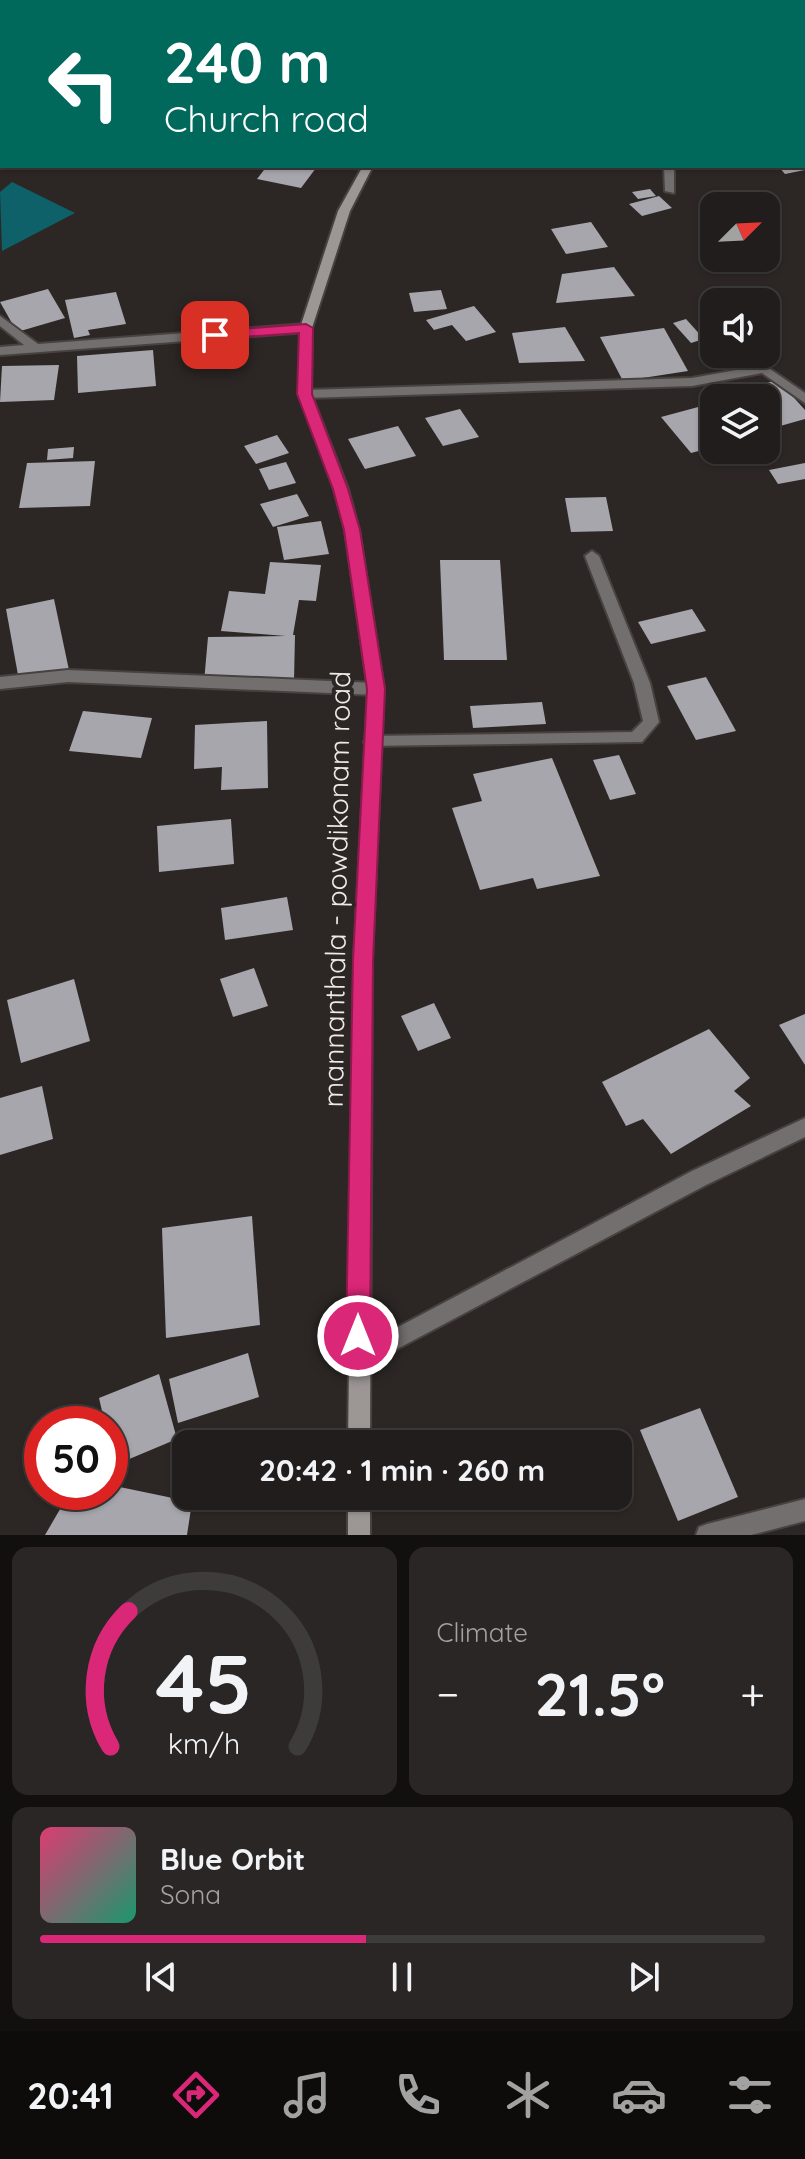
<!DOCTYPE html>
<meta charset="utf-8">
<style>
:root{--surface:#211d1c;--page:#292625;--text:#f1f3f6;--muted:#a2a2a3;--line:#3e3b3b;--accent:#db2777}
body{margin:0;font-family:Quicksand,sans-serif;background:var(--page);color:var(--text);height:100vh;display:flex;flex-direction:column;font-size:30px;white-space:nowrap}
*{box-sizing:border-box;margin:0}
p{font-size:26px;color:var(--muted)}
.icon{flex:none;width:44px;height:44px;fill:none;stroke:currentColor;stroke-width:2;stroke-linecap:round;stroke-linejoin:round}
.map{position:relative;height:1535px;overflow:hidden}
.panel{display:flex;flex-direction:column;gap:12px;padding:12px;background:#12100f;flex:1}
.panel>*{flex:none}
.guide{position:absolute;left:0px;top:0px;width:806px;height:168px;box-shadow:0 2px 6px #0004,0 0 0 2px var(--line);background:#00695c;color:#fff;overflow:hidden}
.needle{width:52px;rotate:66deg}
.buttons{position:absolute;left:700px;top:192px;display:grid;gap:16px}
.buttons a{display:grid;place-items:center;width:80px;height:80px;border-radius:16px;background:var(--surface);box-shadow:0 2px 6px #0004,0 0 0 2px var(--line);font-size:40px}
.speed{position:absolute;left:24px;top:1406px;display:flex;gap:16px;font-size:40px;font-weight:700;text-align:center}
.speed>*{display:grid;place-content:center;width:104px;height:104px;border-radius:50%;background:var(--surface);box-shadow:0 2px 6px #0004,0 0 0 2px var(--line);line-height:1}
.speed .limit{border:12px solid #d22;background:#fff;color:#111}
.pin{position:absolute;display:grid;place-items:center;width:68px;height:68px;color:#fff;margin:-34px;border-radius:16px;box-shadow:0 4px 12px #0006}
.me{position:absolute;width:88px;margin:-44px;rotate:0deg;stroke-linejoin:round;filter:drop-shadow(0 0 6px #0008)}
.turn{display:flex;align-items:center;gap:28px;height:168px;padding:0 32px;font-size:36px}
.turn .icon{width:104px;height:104px;stroke-width:2.5}
.turn b{display:block;font-size:56px;line-height:68px}
.big{font-size:60px;font-weight:700;line-height:1.1}
.panel .tile{flex:1;display:flex;flex-direction:column;justify-content:center;gap:12px;min-width:0;padding:0 28px;border-radius:16px;background:var(--page)}
.panel .dial{align-items:center;gap:0}
.dial svg{height:208px;overflow:visible;fill:none;stroke:var(--line);stroke-width:7;stroke-linecap:round;text-anchor:middle}
.dial text{fill:var(--text);stroke:none}
.song{display:flex;align-items:center;gap:24px}
.cover{width:96px;height:96px;border-radius:12px;background:linear-gradient(135deg,hsl(340 70% 55%),hsl(160 70% 35%))}
.played{height:8px;border-radius:4px;background:linear-gradient(90deg,var(--accent) 45%,var(--line) 45%)}
.keys{display:flex;justify-content:space-around;direction:ltr}
.heat{display:flex;justify-content:space-between;align-items:center;font-size:44px;direction:ltr}
.panel .tiles{flex:1;display:grid;gap:12px;grid-template-columns:1fr 1fr}
.tile:last-child{grid-column:span 2}
.trip{position:absolute;left:172px;top:1430px;width:460px;height:80px;border-radius:16px;background:var(--surface);box-shadow:0 2px 6px #0004,0 0 0 2px var(--line);font-weight:700;line-height:80px;text-align:center}
.dock{display:flex;height:128px;justify-content:space-around;align-items:center;background:#0d0c0b;color:var(--muted)}
.dock .icon{width:56px;height:56px}
.dock .active{color:var(--accent)}
.dock b{font-size:36px;color:var(--text)}
.map>svg:first-child{display:block}
.water{fill:#0e6168}
.building{fill:#a7a6ac}
.lines{fill:none;stroke-linecap:round;stroke-linejoin:round}
.lane-casing{stroke:#474240;stroke-width:4}
.street-casing{stroke:#474240;stroke-width:4}
.secondary-casing{stroke:#474240;stroke-width:4}
.lane{fill:#726f6e;fill-rule:evenodd}
.street{fill:#726f6e;fill-rule:evenodd}
.secondary{fill:#9c9795;fill-rule:evenodd}
.route{fill:#db2777;stroke:#8e194d;stroke-width:2}
.labels{text-anchor:middle;dominant-baseline:central;stroke-width:8;stroke-linejoin:round;paint-order:stroke}
.street-label{font-size:28px;fill:#eeeae8;stroke:#2c2725}
</style>
<div class="map">
<svg width="805" height="1535" viewBox="0 0 805 1535">
<rect width="100%" height="100%" fill="#2c2725"/>
<path class="water" d="M 12,182 L 75,213 L 2,251 L 0,192 Z"/>
<g class="building">
<path d="M 267,166 L 303,166 L 316,168 L 301,188 L 257,179 Z"/>
<path d="M 778,166 L 805,166 L 805,170 L 785,174 Z"/>
<path d="M 650,189 L 656,196 L 638,199 L 632,192 Z"/>
<path d="M 659,196 L 672,208 L 642,216 L 629,204 Z"/>
<path d="M 591,222 L 608,247 L 566,254 L 551,229 Z"/>
<path d="M 614,267 L 635,296 L 556,303 L 562,274 Z"/>
<path d="M 48,289 L 65,318 L 17,332 L 0,302 Z"/>
<path d="M 441,290 L 447,309 L 414,312 L 409,293 Z"/>
<path d="M 116,292 L 126,324 L 88,330 L 90,335 L 74,338 L 65,300 Z"/>
<path d="M 474,306 L 496,332 L 466,341 L 452,325 L 434,330 L 426,320 Z"/>
<path d="M 686,319 L 704,339 L 691,343 L 673,323 Z"/>
<path d="M 565,327 L 585,361 L 519,363 L 512,333 Z"/>
<path d="M 664,328 L 688,371 L 623,381 L 600,337 Z"/>
<path d="M 153,350 L 156,386 L 78,393 L 77,356 Z"/>
<path d="M 59,365 L 54,400 L 0,402 L 2,366 Z"/>
<path d="M 778,380 L 805,410 L 805,419 L 766,430 L 766,398 L 729,398 L 726,394 Z"/>
<path d="M 702,406 L 714,420 L 714,447 L 691,453 L 661,417 Z"/>
<path d="M 460,409 L 479,437 L 443,446 L 425,418 Z"/>
<path d="M 398,426 L 416,456 L 365,469 L 348,439 Z"/>
<path d="M 277,435 L 289,453 L 256,464 L 244,446 Z"/>
<path d="M 74,447 L 73,458 L 47,460 L 48,449 Z"/>
<path d="M 95,461 L 90,506 L 19,508 L 27,463 Z"/>
<path d="M 286,462 L 296,483 L 269,490 L 259,469 Z"/>
<path d="M 805,463 L 805,479 L 778,484 L 769,470 Z"/>
<path d="M 297,494 L 309,516 L 273,527 L 260,504 Z"/>
<path d="M 606,497 L 613,531 L 571,532 L 565,498 Z"/>
<path d="M 321,521 L 329,554 L 284,560 L 277,527 Z"/>
<path d="M 440,560 L 500,560 L 507,660 L 444,660 Z"/>
<path d="M 270,562 L 321,565 L 316,601 L 299,600 L 293,635 L 295,635 L 294,681 L 204,682 L 208,637 L 286,636 L 221,631 L 229,591 L 265,594 Z"/>
<path d="M 54,599 L 70,675 L 20,686 L 6,609 Z"/>
<path d="M 692,609 L 706,631 L 651,644 L 638,622 Z"/>
<path d="M 706,677 L 736,731 L 696,740 L 667,686 Z"/>
<path d="M 542,702 L 546,724 L 473,728 L 470,706 Z"/>
<path d="M 83,711 L 152,718 L 141,758 L 69,751 Z"/>
<path d="M 267,721 L 268,788 L 221,790 L 222,767 L 194,769 L 195,725 Z"/>
<path d="M 619,755 L 636,794 L 610,800 L 593,760 Z"/>
<path d="M 552,758 L 600,876 L 537,889 L 533,878 L 480,890 L 452,808 L 482,801 L 473,774 Z"/>
<path d="M 231,819 L 234,864 L 159,872 L 157,826 Z"/>
<path d="M 287,897 L 293,930 L 225,940 L 221,908 Z"/>
<path d="M 254,968 L 268,1006 L 233,1017 L 220,979 Z"/>
<path d="M 74,979 L 90,1041 L 21,1063 L 7,1000 Z"/>
<path d="M 434,1003 L 451,1038 L 418,1051 L 401,1016 Z"/>
<path d="M 805,1014 L 805,1065 L 779,1025 Z"/>
<path d="M 709,1029 L 750,1078 L 734,1091 L 751,1106 L 671,1154 L 643,1119 L 626,1126 L 602,1082 Z"/>
<path d="M 42,1086 L 53,1139 L 0,1155 L 0,1098 Z"/>
<path d="M 252,1216 L 260,1325 L 166,1338 L 162,1228 Z"/>
<path d="M 248,1353 L 259,1397 L 178,1423 L 169,1379 Z"/>
<path d="M 159,1374 L 177,1439 L 115,1465 L 110,1444 L 110,1424 L 105,1424 L 99,1398 Z"/>
<path d="M 700,1408 L 738,1497 L 678,1521 L 640,1430 Z"/>
<path d="M 110,1485 L 192,1502 L 187,1535 L 45,1535 L 70,1492 L 110,1492 Z"/>
</g>
<g class="lines">
<defs>
<path id="lane" d="M 592,551 L 599,556 L 650,683 L 659,722 L 642,742 L 366,746 L 364,742 L 366,738 L 372,736 L 632,732 L 643,721 L 634,683 L 585,556 Z"/>
<g id="street">
<path d="M 281,0 L 296,0 L 279,2 Z"/>
<path d="M 664,166 L 674,166 L 674,193 L 665,191 Z"/>
<path d="M 0,316 L 38,344 L 306,324 L 312,328 L 306,332 L 0,355 L 0,347 L 24,345 L 0,326 Z"/>
<path d="M 764,365 L 805,393 L 805,403 L 762,373 L 692,386 L 305,398 L 299,394 L 305,390 L 692,378 Z"/>
<path d="M 68,670 L 376,683 L 384,689 L 376,695 L 68,682 L 0,689 L 0,677 Z"/>
<path d="M 805,1118 L 805,1137 L 706,1185 L 365,1366 L 358,1370 L 351,1366 L 347,1359 L 351,1352 L 692,1171 Z"/>
<path d="M 805,1499 L 805,1521 L 751,1535 L 696,1535 L 699,1527 L 707,1524 Z"/>
</g>
<g id="secondary">
<path d="M 239,0 L 250,0 L 252,2 L 241,2 Z"/>
<rect x="804" y="134" width="1" height="6"/>
<path d="M 363,166 L 373,166 L 350,211 L 312,328 L 311,394 L 348,489 L 359,530 L 384,689 L 372,960 L 370,1444 L 348,1444 L 354,960 L 368,689 L 345,530 L 334,489 L 299,394 L 300,328 L 338,211 Z"/>
<rect x="348" y="1496" width="22" height="39"/>
</g>
</defs>
<use href="#lane" class="lane-casing"/>
<use href="#street" class="street-casing"/>
<use href="#secondary" class="secondary-casing"/>
<use href="#lane" class="lane"/>
<use href="#street" class="street"/>
<use href="#secondary" class="secondary"/>
</g>
<path class="route" d="M 306,324 L 313,328 L 312,394 L 348,489 L 360,530 L 385,689 L 373,960 L 370,1336 L 367,1344 L 358,1348 L 350,1344 L 346,1336 L 353,960 L 367,689 L 344,530 L 333,489 L 297,394 L 299,333 L 215,339 L 208,335 L 215,331 Z"/>
<g class="labels">
<g class="street-label">
<text transform="translate(336 889) rotate(-89)">mannanthala - powdikonam road</text>
</g>
</g>
</svg>
<div class="buttons">
<a><svg class="needle" viewBox="-14 -14 28 28"><path d="M0-13l5 13h-10z" fill="#e53935"/><path d="M0 13l5-13h-10z" fill="#a2a2a3"/></svg></a>
<a><svg class="icon" aria-label="sound" viewBox="0 0 24 24"><path d="M4 9h4l5-4v14l-5-4H4zM17 9q2 3 0 6"/></svg></a>
<a><svg class="icon" aria-label="layers" viewBox="0 0 24 24"><path d="M12 4l9 5-9 5-9-5zM3 14l9 5 9-5"/></svg></a>
</div>
<div class="speed"><div class="limit">50</div></div>
<div class="pin" style="left:215px;top:335px;background:#d93025"><svg class="icon" aria-label="arrive" viewBox="0 0 24 24"><path d="M6 21V4h12l-3 4 3 4H6"/></svg></div>
<svg class="me" style="left:358px;top:1336px" viewBox="-20 -20 40 40"><circle r="17" fill="#db2777" stroke="#fff" stroke-width="3"/><path d="M0-11L8 9 0 5-8 9z" fill="#fff"/></svg>
<div class="trip">20:42 · 1 min · 260 m</div>
<div class="guide">
<div class="turn"><svg class="icon" aria-label="left" viewBox="0 0 24 24"><path d="M17 20v-9H6M10 6l-5 5 5 5"/></svg><div><b>240 m</b>Church road</div></div>
</div>
</div>
<section class="panel">
<div class="tiles">
<div class="tile dial"><svg viewBox="0 0 100 80">
<path d="M14 69A42 42 0 1 1 86 69"/>
<path d="M14 69A42 42 0 0 1 21 17" stroke="#db2777"/>
<text x="50" y="56" font-size="32" font-weight="700">45</text>
<text x="50" y="72" font-size="11">km/h</text>
</svg></div>
<div class="tile"><p>Climate</p>
<div class="heat"><a>−</a><b class="big">21.5°</b><a>+</a></div>
</div>
<div class="tile">
<div class="song"><i class="cover"></i><div><b>Blue Orbit</b><p>Sona</p></div></div>
<div class="played"></div>
<div class="keys"><svg class="icon" aria-label="previous" viewBox="0 0 24 24"><path d="M18 5L8 12l10 7zM5 5v14"/></svg><svg class="icon" aria-label="pause" viewBox="0 0 24 24"><path d="M8 5v14M16 5v14"/></svg><svg class="icon" aria-label="next" viewBox="0 0 24 24"><path d="M6 5l10 7-10 7zM19 5v14"/></svg></div>
</div>
</div>
</section>
<nav class="dock">
<b>20:41</b>
<svg class="icon active" aria-label="directions" viewBox="0 0 24 24"><path d="M12 3l9 9-9 9-9-9zM9 14v-3h6M13 9l2 2-2 2"/></svg>
<svg class="icon" aria-label="music" viewBox="0 0 24 24"><path d="M9 18V5l10-2v13"/><circle cx="6" cy="18" r="3"/><circle cx="16" cy="16" r="3"/></svg>
<svg class="icon" aria-label="phone" viewBox="0 0 24 24"><path d="M5 4h4l2 5-3 2q2 4 5 5l2-3 5 2v4C11 20 4 13 5 4z"/></svg>
<svg class="icon" aria-label="climate" viewBox="0 0 24 24"><path d="M12 3v18M4 7l16 10M4 17L20 7"/></svg>
<svg class="icon" aria-label="car" viewBox="0 0 24 24"><path d="M5 17H2v-5l4-1 3-4h7l3 4 3 1v5h-3M9 17h6M6 11h13"/><circle cx="7" cy="17" r="2"/><circle cx="17" cy="17" r="2"/></svg>
<svg class="icon" aria-label="filters" viewBox="0 0 24 24"><path d="M4 7h16M4 17h16"/><circle cx="9" cy="7" r="2"/><circle cx="15" cy="17" r="2"/></svg>
</nav>
